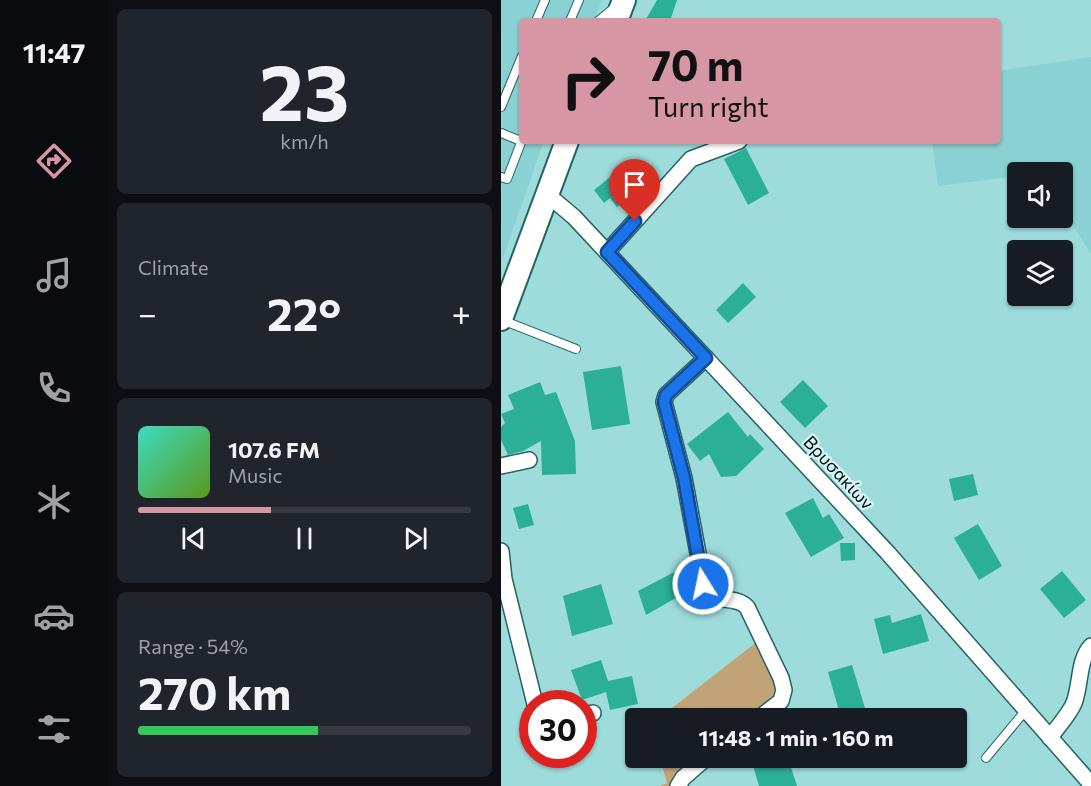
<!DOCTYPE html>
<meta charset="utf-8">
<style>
:root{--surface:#171b24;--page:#20242c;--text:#f1f3f6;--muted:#9ea1a6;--line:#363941;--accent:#d696a4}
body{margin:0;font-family:Commissioner,sans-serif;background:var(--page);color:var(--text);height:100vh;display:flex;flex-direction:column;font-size:22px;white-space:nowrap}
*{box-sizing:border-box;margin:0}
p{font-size:20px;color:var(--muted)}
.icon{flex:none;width:33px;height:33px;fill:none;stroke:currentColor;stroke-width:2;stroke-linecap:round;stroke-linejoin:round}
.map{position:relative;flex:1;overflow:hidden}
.sheet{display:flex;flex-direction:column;gap:9px;padding:9px;background:#0d0f14;width:393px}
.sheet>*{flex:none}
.banner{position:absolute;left:18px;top:18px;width:482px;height:126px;border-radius:6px;box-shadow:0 2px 4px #0004;background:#d696a4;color:#111;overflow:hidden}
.controls{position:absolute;left:506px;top:162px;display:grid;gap:12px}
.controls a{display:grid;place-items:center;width:66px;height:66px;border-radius:6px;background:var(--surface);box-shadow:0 2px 4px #0004;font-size:30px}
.speed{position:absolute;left:18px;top:690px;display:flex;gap:12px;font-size:30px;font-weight:700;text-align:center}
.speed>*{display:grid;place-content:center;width:78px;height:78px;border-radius:50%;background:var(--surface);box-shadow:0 2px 4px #0004;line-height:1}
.speed .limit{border:9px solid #d22;background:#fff;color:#111}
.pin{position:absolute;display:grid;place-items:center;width:51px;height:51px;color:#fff;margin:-62px -26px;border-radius:50% 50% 50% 0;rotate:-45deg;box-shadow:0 0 6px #0007}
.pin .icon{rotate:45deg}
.me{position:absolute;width:66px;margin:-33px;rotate:350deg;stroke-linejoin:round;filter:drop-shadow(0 0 4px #0008)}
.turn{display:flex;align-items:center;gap:21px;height:126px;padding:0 30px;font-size:27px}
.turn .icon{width:78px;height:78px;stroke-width:2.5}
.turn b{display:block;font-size:42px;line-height:51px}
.big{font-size:45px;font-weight:700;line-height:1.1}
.sheet .tile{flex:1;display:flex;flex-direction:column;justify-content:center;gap:9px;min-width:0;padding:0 21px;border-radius:9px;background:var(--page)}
.sheet .dial{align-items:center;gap:0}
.dial b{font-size:78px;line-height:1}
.song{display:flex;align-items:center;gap:18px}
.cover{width:72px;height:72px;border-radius:9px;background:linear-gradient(135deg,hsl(170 70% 55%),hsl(90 70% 35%))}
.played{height:6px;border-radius:3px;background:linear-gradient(90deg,var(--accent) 40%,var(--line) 40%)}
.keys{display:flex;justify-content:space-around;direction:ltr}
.heat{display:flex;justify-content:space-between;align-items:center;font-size:33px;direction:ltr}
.charge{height:9px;border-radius:4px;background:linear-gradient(90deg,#34c759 54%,var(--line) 0)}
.trip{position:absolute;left:124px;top:708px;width:342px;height:60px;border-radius:6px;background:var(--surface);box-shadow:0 2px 4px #0004;font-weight:700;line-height:60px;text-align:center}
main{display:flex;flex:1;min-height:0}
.tab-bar{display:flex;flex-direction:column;width:108px;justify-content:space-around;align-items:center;background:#090b0e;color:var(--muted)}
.tab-bar .icon{width:42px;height:42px}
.tab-bar .on{color:var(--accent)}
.tab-bar b{font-size:27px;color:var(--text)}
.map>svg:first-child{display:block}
.built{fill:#89d1d2}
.green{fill:#c2a377}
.building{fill:#2baf96}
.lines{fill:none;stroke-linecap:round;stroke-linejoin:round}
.lane-casing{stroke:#266364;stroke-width:10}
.street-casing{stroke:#266364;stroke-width:18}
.secondary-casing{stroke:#266364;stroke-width:26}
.lane{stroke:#fff;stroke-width:8}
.street{stroke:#fff;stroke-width:15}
.secondary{stroke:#fff;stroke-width:22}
.route-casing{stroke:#114b97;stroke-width:15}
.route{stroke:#1a73e8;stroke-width:10}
.labels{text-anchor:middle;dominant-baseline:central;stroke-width:4.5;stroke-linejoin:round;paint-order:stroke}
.street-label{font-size:18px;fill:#001011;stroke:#d8f6f6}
</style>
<main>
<nav class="tab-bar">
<b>11:47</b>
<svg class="icon on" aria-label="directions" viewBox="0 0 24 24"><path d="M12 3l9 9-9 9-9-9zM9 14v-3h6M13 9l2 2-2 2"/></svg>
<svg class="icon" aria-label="music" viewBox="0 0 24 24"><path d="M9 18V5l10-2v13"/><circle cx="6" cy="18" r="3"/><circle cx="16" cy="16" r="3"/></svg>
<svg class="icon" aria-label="phone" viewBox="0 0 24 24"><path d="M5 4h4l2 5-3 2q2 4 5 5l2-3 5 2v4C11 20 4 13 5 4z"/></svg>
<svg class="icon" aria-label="climate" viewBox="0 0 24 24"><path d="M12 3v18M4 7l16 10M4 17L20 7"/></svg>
<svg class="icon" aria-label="car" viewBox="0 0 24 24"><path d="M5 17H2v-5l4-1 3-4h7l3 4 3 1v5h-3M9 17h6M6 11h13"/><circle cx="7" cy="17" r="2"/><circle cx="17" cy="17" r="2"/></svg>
<svg class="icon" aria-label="filters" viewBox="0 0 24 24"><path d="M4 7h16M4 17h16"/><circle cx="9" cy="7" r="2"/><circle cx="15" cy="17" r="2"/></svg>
</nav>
<section class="sheet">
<div class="tile dial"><b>23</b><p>km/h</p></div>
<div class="tile"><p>Climate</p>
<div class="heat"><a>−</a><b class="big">22°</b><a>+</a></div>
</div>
<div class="tile">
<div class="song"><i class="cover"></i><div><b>107.6 FM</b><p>Music</p></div></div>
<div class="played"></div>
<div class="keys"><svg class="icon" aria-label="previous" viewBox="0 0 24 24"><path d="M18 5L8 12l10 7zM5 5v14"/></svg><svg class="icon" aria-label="pause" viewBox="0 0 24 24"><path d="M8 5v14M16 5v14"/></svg><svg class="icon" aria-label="next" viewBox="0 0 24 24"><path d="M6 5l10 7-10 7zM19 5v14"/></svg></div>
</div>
<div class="tile"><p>Range · 54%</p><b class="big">270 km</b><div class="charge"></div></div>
</section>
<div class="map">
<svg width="590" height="786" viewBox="0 0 590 786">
<rect width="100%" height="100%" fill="#9edcdc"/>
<g class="built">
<path d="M 0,0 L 101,0 L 93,21 L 21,21 L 21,141 L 43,141 L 1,261 Z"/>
<path d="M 590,57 L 590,254 L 561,208 L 561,172 L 516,172 L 516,176 L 437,186 L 431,141 L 496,141 L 497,71 Z"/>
</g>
<g class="green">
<path d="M 257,641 L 281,691 L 254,718 L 158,718 Z"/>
<path d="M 159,758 L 206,758 L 173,786 L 159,786 L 166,783 Z"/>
</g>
<g class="building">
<path d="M 156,0 L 176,0 L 169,21 L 144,21 Z"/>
<path d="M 245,148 L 268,193 L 247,205 L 223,159 Z"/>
<path d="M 118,170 L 135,192 L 116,207 L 109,198 L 103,203 L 93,190 Z"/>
<path d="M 242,283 L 255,297 L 227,323 L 215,310 Z"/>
<path d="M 120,366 L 129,424 L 91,430 L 82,372 Z"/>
<path d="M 302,380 L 327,406 L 304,428 L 279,402 Z"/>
<path d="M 39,382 L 44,395 L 55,392 L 74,441 L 75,474 L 41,475 L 40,441 L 22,451 L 7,455 L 0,440 L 0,427 L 4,423 L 0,414 L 13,409 L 7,395 Z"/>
<path d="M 227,412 L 247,437 L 249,434 L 263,449 L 235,476 L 220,477 L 208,454 L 199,461 L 186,444 Z"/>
<path d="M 472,474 L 477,495 L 453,501 L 448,479 Z"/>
<path d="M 312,498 L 322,518 L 328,514 L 343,538 L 310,557 L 284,513 Z"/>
<path d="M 27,504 L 33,525 L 18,529 L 12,508 Z"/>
<path d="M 477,524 L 501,566 L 478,580 L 453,538 Z"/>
<path d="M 339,543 L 354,543 L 354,560 L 340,561 Z"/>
<path d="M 183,567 L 189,590 L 145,615 L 137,591 Z"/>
<path d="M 561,571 L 585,600 L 563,618 L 539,589 Z"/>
<path d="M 100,584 L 112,624 L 71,636 L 62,596 Z"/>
<path d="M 420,614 L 428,641 L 382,654 L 373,619 L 389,615 L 391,623 Z"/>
<path d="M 100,660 L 107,681 L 131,676 L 137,704 L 109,710 L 105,692 L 81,700 L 70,670 Z"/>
<path d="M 351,665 L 367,718 L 340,718 L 327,672 Z"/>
<path d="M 264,758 L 287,758 L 296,786 L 258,786 L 251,762 Z"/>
</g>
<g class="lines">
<defs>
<g id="lane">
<path d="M 35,21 L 44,0"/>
<path d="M 69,21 L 78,0"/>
<path d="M 97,21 L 114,7"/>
<path d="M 0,107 L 21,56"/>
<path d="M 0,133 L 20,141"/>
<path d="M 0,177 L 6,179 L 21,140"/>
<path d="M 1,320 L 75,349"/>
<path d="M 485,758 L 525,710"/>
</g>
<g id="street">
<path d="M 47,195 L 73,217 L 386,552 L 590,784"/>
<path d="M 106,252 L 190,159 L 238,141"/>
<path d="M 205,358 L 165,395 L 163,402 L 183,478 L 204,591 C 216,604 234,595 246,607 L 280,678 L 283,690 L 280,701 L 258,718"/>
<path d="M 0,466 L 28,460"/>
<path d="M 0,551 L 3,579 L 34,704"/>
<path d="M 82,715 L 92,713"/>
<path d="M 549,738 C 556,727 568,715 573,703 C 580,685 577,660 590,646"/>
<path d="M 177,786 L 182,778 L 205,758"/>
</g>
<g id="secondary">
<path d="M 115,21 L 123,0"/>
<path d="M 0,319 L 66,141"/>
</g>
</defs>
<use href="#lane" class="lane-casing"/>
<use href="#street" class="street-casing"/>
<use href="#secondary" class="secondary-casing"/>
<use href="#lane" class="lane"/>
<use href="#street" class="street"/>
<use href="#secondary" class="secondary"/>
</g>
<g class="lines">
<defs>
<path id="route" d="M 134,221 L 106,252 L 205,358 L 165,395 L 163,402 L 183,478 L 202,584"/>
</defs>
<use href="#route" class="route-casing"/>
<use href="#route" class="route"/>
</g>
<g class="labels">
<g class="street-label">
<text transform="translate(338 472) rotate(47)">Βρυσακίων</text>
</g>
</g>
</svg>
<div class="controls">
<a><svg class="icon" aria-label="sound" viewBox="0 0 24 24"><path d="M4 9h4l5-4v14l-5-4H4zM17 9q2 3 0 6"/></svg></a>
<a><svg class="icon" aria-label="layers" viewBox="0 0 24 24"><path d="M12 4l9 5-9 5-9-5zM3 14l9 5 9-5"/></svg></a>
</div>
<div class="speed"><div class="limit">30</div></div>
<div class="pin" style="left:134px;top:221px;background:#d93025"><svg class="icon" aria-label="arrive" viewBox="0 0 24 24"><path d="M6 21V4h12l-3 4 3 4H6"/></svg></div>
<svg class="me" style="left:202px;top:584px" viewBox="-20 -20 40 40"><circle r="17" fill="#1a73e8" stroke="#fff" stroke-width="3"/><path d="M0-11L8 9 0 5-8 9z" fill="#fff"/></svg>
<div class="trip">11:48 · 1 min · 160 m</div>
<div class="banner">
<div class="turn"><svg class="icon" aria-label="right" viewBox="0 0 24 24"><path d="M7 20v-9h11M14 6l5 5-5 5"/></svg><div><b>70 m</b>Turn right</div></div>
</div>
</div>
</main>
